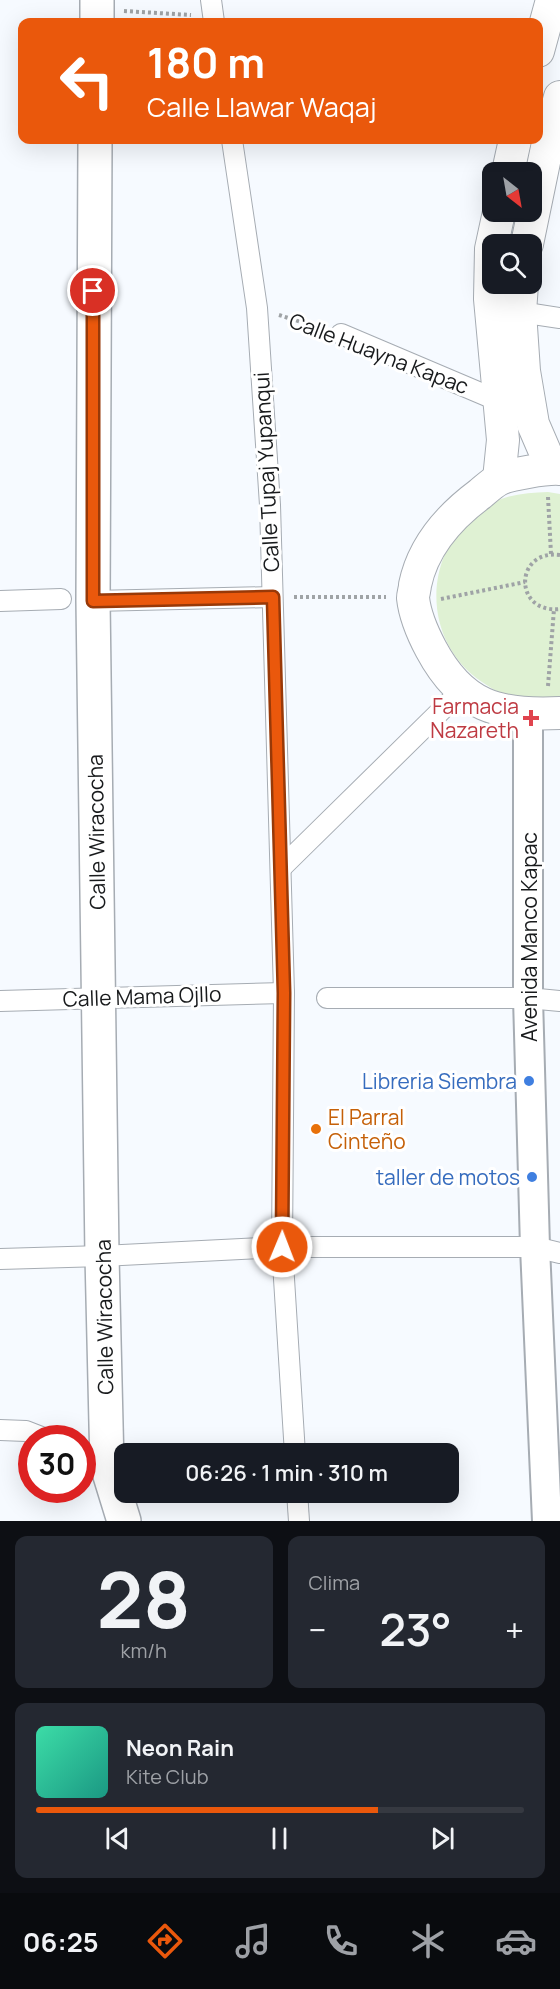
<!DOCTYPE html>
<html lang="es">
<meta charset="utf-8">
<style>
:root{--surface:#171b24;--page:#242831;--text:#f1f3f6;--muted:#9ea1a6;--line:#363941;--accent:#ea580c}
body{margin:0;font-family:Manrope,sans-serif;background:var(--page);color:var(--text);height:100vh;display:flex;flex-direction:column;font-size:22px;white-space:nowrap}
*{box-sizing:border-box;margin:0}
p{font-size:20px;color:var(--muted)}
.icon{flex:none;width:33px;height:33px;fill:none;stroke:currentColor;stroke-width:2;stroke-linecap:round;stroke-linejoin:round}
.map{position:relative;height:1521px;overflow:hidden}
.drawer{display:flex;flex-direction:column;gap:15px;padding:15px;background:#0d0f14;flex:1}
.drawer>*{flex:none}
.hud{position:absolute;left:18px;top:18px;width:525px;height:126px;border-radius:12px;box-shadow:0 6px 24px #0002;background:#ea580c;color:#fff;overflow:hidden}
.needle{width:39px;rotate:149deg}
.fabs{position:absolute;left:482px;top:162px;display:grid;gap:12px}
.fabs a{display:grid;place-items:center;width:60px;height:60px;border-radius:12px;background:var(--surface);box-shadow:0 6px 24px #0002;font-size:30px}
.speed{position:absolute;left:18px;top:1425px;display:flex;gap:12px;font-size:30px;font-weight:700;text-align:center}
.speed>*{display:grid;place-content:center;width:78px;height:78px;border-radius:50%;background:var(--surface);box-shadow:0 6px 24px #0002;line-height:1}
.speed .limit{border:9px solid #d22;background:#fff;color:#111}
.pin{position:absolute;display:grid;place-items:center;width:51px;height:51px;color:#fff;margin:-26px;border:3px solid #fff;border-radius:50%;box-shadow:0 2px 6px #0007}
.me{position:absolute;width:66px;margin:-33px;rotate:1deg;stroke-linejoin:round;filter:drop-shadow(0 0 4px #0008)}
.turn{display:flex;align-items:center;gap:21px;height:126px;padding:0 30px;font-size:27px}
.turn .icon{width:78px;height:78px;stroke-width:2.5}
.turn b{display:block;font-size:42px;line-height:51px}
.big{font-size:45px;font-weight:600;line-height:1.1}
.drawer .card{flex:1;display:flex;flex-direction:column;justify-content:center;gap:9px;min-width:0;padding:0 21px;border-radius:12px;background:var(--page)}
.drawer .dial{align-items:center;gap:0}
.dial b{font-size:78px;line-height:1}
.song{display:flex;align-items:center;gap:18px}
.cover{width:72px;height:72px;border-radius:9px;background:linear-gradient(135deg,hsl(160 70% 55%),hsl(170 70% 35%))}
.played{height:6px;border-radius:3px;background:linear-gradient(90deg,var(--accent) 70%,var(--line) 70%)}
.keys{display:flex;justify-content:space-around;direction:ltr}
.heat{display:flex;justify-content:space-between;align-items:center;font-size:33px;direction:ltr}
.drawer .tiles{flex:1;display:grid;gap:15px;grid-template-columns:1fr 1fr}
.card:last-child{grid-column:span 2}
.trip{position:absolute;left:114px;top:1443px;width:345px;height:60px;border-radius:12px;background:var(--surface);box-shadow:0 6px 24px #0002;font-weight:600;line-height:60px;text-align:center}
.tabs{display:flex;height:96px;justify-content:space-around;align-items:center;background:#090b0e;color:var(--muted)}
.tabs .icon{width:42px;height:42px}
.tabs .on{color:var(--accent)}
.tabs b{font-size:27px;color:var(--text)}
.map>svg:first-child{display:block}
.green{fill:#dff1d3}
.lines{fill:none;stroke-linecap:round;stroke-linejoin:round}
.street-casing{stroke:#a6acb3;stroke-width:22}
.secondary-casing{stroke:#a6acb3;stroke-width:32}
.primary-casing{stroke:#a6acb3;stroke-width:34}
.highway-casing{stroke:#a6acb3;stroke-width:36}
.path{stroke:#9fa3a6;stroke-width:4;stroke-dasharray:3 3;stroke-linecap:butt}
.street{stroke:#fff;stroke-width:20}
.secondary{stroke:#fff;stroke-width:28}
.primary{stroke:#fff;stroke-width:32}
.highway{stroke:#fff;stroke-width:33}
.route-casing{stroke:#983908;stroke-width:15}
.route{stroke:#ea580c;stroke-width:10}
.health-dot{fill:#e0444e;stroke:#fff;stroke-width:2}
.shop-dot{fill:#3f7fe0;stroke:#fff;stroke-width:2}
.food-dot{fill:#e8710a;stroke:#fff;stroke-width:2}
.labels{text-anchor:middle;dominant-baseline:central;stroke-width:6;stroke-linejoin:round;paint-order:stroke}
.street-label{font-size:21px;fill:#181a1c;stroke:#fff}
.health-label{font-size:21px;fill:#be3a42;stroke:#fff;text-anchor:end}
.shop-label{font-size:21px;fill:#366cbe;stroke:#fff;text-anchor:end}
.food-label{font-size:21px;fill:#c56008;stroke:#fff;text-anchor:start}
</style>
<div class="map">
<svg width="560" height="1521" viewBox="0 0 560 1521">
<rect width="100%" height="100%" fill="#f6faff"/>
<path class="green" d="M 548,492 L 560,494 L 560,698 C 547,698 532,701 519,699 C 506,697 492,689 482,682 C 417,638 423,542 490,504 C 508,494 528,493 548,492 Z"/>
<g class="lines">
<defs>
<g id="street">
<path d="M 211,0 L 214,22"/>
<path d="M 232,140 L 257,308 L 270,505 L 284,993 L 282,1247 L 295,1454"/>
<path d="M 512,309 L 520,312 L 560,318"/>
<path d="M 341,334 L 499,401"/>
<path d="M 0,601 L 61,599"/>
<path d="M 93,601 L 272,597"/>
<path d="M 281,868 L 461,691"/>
<path d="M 327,998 L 528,998 L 560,1001"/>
<path d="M 0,1001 L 284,993"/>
<path d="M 0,1259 L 102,1256 L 282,1247 L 535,1247 L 560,1253"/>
<path d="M 0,1430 L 26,1431 L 44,1438"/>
<path d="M 82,1455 L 107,1466"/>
<path d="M 297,1492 L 299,1521"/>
</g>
<path id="secondary" d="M 528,714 L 528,998 L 535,1247 L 547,1521"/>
<g id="primary">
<path d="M 538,51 L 552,0"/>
<path d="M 508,172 L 515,140"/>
<path d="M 527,244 L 550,133 L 560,97"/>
<path d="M 522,284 L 520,312 L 524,371 L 533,424 L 552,468"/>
<path d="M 560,469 C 548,468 508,474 498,480 C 491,484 485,490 480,494 C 449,517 423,546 415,585 C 415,589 413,594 413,598 C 415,616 423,634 431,649 C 462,707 498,716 560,713"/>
<path d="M 499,479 L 503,440 L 490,299 L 491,249 L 499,212"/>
</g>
<g id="highway">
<path d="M 97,22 L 97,0"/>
<path d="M 95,140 L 93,601 L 102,1256 L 107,1466 L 124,1521"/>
</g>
</defs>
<use href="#street" class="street-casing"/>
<use href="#secondary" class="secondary-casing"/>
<use href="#primary" class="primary-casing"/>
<use href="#highway" class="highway-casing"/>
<g class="path">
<path d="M 124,11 L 191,15"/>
<path d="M 279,315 L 320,328"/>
<path d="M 548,497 L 551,554"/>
<path d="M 560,555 C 514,549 513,614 560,609"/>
<path d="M 294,597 L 386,597"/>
<path d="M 441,599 L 525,582"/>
<path d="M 548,686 L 554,609"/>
</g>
<use href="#street" class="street"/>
<use href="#secondary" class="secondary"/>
<use href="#primary" class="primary"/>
<use href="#highway" class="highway"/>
</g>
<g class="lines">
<defs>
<path id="route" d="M 93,291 L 93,601 L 273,597 L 284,993 L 282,1247"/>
</defs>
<use href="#route" class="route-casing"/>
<use href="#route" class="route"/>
</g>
<path class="health-dot" d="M528 709h6v6h6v6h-6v6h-6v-6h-6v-6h6z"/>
<g class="shop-dot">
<circle cx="529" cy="1081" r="6"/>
<circle cx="532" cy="1177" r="6"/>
</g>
<circle class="food-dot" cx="316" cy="1129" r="6"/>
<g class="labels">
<g class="street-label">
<text transform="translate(379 353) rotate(21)">Calle Huayna Kapac</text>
<text transform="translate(266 472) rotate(-93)">Calle Tupaj Yupanqui</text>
<text transform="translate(96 832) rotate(-91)">Calle Wiracocha</text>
<text transform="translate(529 937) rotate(-90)">Avenida Manco Kapac</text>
<text transform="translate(142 996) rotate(-2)">Calle Mama Ojllo</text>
<text transform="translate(104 1317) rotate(-91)">Calle Wiracocha</text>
</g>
<g class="health-label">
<text x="519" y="706">Farmacia<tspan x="519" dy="24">Nazareth</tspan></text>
</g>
<g class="shop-label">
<text x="517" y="1081">Libreria Siembra</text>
<text x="520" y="1177">taller de motos</text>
</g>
<g class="food-label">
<text x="328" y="1117">El Parral<tspan x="328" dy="24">Cinteño</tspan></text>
</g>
</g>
</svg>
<div class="fabs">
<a><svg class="needle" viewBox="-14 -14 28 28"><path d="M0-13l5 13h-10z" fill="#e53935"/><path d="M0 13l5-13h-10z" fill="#9ea1a6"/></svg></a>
<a><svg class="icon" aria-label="search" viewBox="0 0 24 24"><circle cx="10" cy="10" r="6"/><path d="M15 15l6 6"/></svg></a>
</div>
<div class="speed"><div class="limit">30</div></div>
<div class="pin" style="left:93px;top:291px;background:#d93025"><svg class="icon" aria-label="arrive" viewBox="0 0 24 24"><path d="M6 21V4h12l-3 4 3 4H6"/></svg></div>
<svg class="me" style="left:282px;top:1247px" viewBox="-20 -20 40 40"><circle r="17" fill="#ea580c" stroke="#fff" stroke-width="3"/><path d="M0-11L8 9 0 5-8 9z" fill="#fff"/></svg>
<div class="trip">06:26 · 1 min · 310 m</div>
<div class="hud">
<div class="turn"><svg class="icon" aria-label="left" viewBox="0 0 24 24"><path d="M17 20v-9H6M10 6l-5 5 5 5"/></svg><div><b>180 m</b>Calle Llawar Waqaj</div></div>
</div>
</div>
<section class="drawer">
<div class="tiles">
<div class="card dial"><b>28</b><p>km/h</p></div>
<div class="card"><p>Clima</p>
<div class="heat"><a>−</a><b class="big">23°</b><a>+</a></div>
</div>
<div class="card">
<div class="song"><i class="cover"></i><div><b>Neon Rain</b><p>Kite Club</p></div></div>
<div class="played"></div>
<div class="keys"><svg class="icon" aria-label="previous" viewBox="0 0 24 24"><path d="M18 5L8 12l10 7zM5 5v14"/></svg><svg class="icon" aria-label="pause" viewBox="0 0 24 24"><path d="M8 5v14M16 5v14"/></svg><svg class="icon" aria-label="next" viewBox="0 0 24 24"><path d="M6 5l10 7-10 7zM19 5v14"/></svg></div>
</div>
</div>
</section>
<nav class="tabs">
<b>06:25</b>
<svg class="icon on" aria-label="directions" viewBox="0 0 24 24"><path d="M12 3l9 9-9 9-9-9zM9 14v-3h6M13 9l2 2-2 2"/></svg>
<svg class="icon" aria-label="music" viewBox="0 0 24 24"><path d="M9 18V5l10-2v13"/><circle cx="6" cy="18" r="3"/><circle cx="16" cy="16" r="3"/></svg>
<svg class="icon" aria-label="phone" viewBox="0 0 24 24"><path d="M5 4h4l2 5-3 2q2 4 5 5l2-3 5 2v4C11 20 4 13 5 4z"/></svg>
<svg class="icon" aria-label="climate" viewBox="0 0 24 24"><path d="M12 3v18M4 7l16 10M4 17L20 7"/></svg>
<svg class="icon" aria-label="car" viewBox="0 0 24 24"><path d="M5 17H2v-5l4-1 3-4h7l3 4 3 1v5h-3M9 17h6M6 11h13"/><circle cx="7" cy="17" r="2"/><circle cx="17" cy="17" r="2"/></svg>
</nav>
